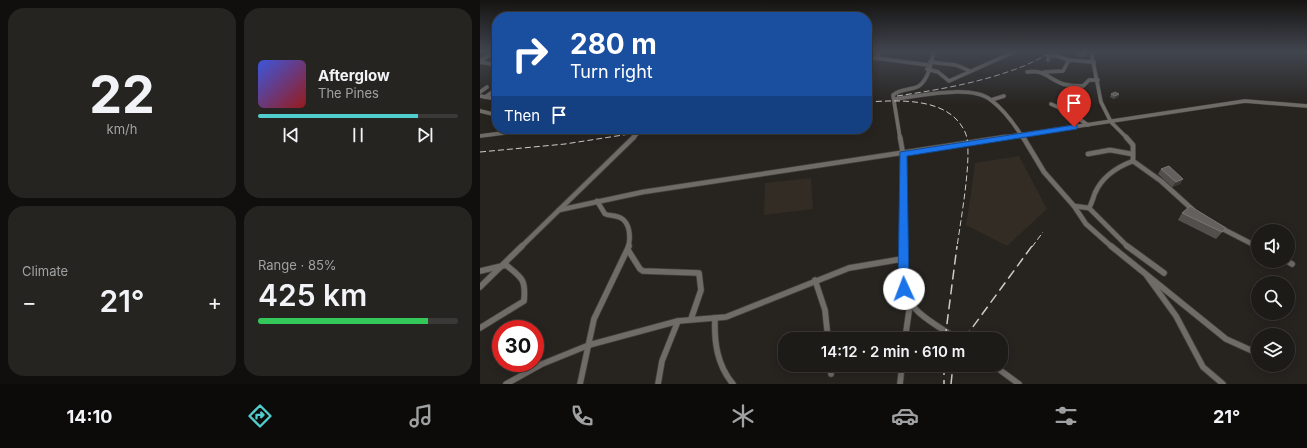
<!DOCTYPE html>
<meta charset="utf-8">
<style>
:root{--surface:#1d1b18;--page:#252421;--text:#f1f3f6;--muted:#a0a1a2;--line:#3b3937;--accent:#52cdce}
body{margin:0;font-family:Inter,sans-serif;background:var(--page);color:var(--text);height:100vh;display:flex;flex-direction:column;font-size:15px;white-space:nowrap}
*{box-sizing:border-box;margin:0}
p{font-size:13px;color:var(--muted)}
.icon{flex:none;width:22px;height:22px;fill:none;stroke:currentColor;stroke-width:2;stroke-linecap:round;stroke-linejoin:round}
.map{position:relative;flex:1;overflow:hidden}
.details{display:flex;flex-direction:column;gap:8px;padding:8px;background:#100f0d;width:480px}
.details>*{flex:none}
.guide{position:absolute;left:12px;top:12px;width:380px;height:122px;border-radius:16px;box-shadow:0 2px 10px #0003,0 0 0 1px var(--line);background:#1a4fa0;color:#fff;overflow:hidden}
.fabs{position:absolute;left:771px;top:224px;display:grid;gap:8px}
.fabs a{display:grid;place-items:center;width:44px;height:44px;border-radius:50%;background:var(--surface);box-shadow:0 2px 10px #0003,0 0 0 1px var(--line);font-size:20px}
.speed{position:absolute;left:12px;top:320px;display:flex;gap:8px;font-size:20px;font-weight:700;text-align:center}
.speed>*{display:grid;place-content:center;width:52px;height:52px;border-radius:50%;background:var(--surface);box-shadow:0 2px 10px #0003,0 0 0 1px var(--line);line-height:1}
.speed .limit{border:6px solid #d22;background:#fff;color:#111}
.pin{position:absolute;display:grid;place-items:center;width:34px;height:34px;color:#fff;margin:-41px -17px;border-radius:50% 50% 50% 0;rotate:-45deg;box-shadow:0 0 4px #0007}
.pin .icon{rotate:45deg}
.me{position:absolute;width:44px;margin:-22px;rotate:358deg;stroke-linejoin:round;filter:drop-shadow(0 0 3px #0008)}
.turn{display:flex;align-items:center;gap:14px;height:84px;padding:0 12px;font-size:18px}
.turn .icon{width:52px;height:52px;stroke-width:2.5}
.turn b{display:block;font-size:28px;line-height:34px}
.then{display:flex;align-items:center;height:38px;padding:0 12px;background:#0003;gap:8px;font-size:15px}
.big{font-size:30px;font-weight:600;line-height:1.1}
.details .tile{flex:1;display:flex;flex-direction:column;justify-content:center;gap:6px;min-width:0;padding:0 14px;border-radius:16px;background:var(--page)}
.details .dial{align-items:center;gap:0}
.dial b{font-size:52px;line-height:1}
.song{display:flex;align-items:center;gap:12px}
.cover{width:48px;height:48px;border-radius:6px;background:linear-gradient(135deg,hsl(230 70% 55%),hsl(0 70% 35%))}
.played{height:4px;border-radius:2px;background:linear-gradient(90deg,var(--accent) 80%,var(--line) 80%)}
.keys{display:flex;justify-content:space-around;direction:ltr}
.heat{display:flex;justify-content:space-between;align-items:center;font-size:22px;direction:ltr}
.charge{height:6px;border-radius:3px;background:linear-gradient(90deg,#34c759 85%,var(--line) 0)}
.details .tiles{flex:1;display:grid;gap:8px;grid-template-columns:repeat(2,1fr)}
.trip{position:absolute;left:298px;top:332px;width:230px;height:40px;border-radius:16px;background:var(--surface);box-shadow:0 2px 10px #0003,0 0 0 1px var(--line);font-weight:600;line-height:40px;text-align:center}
.tab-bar{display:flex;height:64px;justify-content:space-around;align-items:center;background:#0c0b0a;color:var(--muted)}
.tab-bar .icon{width:28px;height:28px}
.tab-bar .on{color:var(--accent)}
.tab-bar b{font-size:18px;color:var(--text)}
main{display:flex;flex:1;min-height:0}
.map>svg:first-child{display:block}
.built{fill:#332c24}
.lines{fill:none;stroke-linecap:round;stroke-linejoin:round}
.minor-far2-casing{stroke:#44423f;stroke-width:4.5}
.minor-far1-casing{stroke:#44423f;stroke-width:6}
.minor-casing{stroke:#44423f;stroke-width:7}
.minor-far2{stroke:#6f6c68;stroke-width:3.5}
.minor-far1{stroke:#6f6c68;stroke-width:4.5}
.minor{stroke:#6f6c68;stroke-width:5.5}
.rail-far1{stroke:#ceccc9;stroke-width:1;stroke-dasharray:6 3;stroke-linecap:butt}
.rail{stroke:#ceccc9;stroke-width:1.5;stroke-dasharray:10 5;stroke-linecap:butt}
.wall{fill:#524f4c}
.shaded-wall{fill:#3a3734}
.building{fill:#63605d;stroke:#787572}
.route{fill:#1a73e8;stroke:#114b97}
</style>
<main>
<section class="details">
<div class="tiles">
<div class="tile dial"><b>22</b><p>km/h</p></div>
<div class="tile">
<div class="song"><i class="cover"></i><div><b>Afterglow</b><p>The Pines</p></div></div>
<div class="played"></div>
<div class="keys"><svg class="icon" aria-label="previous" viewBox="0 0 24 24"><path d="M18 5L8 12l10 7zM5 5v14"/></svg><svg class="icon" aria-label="pause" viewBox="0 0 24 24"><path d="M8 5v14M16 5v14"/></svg><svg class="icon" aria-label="next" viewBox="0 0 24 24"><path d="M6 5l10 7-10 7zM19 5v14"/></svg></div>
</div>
<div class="tile"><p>Climate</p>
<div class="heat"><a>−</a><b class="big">21°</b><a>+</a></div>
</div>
<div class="tile"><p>Range · 85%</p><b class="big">425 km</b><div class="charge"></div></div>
</div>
</section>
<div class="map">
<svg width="827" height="384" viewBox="0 0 827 384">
<rect width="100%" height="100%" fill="#272420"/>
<g class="built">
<path d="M 539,156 L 567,209 L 527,246 L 486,225 L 491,193 L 495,163 Z"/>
<path d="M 331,178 L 333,209 L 284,215 L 285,183 Z"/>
</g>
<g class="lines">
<defs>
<g id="minor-far2">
<path d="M 611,51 L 621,102 L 631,122 L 647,138"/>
<path d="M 387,57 L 449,65"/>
<path d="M 396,58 L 401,51"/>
<path d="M 568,60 L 569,56 L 577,56 L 589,60 L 614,62"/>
<path d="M 0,61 L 17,51"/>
<path d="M 0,62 L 17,65"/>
<path d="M 450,62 L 476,65 L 490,71"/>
<path d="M 447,69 L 458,72 L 469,81 L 536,51"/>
<path d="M 547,72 C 565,69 568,79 583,84 C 590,86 597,86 603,86 L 609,80 L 618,80"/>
<path d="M 564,72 L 583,71 L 589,60"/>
<path d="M 387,77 L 391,77"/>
<path d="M 0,92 L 7,87"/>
<path d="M 0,96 L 17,99"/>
<path d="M 5,97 L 17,89"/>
<path d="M 414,99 C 440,96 490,84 511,100 C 524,110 535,125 543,138"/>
<path d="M 511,100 L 524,96"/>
<path d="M 571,104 L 582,109 L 589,115 L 592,114 L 608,125"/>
<path d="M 0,111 L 17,115"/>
<path d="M 0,136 L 54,129"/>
<path d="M 153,138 L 162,129"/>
<path d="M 420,138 L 413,95 C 419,90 426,90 434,88 C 448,85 451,63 454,51"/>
<path d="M 519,138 L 765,101 L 827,106"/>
</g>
<g id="minor-far1">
<path d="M 420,137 L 423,154 L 424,247"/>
<path d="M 543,137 L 564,172 L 594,206 L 606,224 L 632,247"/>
<path d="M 646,137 L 653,145 L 653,161 L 681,181 L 713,210"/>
<path d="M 608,154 L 630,150 L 652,154"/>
<path d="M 117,201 L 125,214 C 130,216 136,215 141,218 C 150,223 151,238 148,247"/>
<path d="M 594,206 L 609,208 L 648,247"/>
<path d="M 609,208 C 612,203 613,198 615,193 C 622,177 637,167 653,161"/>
<path d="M 79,210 L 163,192 L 526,137"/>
<path d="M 739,227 L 778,247"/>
<path d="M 41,247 L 154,137"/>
</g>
<g id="minor">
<path d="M 424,246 C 424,259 421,278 424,290 C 430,313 459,326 477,339"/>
<path d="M 631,246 L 746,339 L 777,353"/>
<path d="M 647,246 L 684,273"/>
<path d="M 776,246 L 778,247"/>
<path d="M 148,250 L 160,269 L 163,271 L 219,273 L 221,290 L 211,319"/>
<path d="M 807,261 L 812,264"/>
<path d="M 0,271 L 26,265 C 42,278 46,279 44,301 L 0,328"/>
<path d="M 667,276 L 696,316 L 723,367 L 743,384"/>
<path d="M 335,280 L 345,310 L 348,339"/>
<path d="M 0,287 L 42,246"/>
<path d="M 235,318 C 234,342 237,365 253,384"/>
<path d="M 425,339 L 430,304"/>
<path d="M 350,365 L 351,374"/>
<path d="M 513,365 L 539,384"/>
<path d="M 26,384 L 62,364 L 109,345 L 198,321 L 246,317 L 369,268 L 422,259"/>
<path d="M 100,384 L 114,319 L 149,246"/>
<path d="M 178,384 L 182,361 L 198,321"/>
<path d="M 420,384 L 422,365"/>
</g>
</defs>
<use href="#minor-far2" class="minor-far2-casing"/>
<use href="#minor-far1" class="minor-far1-casing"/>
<use href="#minor" class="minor-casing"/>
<use href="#minor-far2" class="minor-far2"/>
<use href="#minor-far1" class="minor-far1"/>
<use href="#minor" class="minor"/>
<g class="rail-far1">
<path d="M 417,96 C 457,90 498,83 536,69 C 550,64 562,57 575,51"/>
<path d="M 387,102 C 420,100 469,97 485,132 C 494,150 480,224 477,247"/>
<path d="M 0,152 L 85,144 L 182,129"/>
<path d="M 552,247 L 563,232"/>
</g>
<g class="rail">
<path d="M 465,339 L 477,246"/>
<path d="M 484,339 L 552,246"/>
<path d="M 464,365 L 464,384"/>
<path d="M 471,384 L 473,365"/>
</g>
</g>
<g class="wall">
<path d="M 597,51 L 605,51 L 607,54 L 606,57 L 599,57 L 596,53 Z"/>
<path d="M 631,94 L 639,94 L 638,97 L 634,99 L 630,97 Z"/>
<path d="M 681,169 L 703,179 L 700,184 L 692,187 L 678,174 Z"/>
<path d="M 702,213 L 746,228 L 736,239 L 698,220 Z"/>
</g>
<g class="shaded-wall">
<path d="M 639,94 L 638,97 L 634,99 L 635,96 Z"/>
<path d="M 703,179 L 700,184 L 692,187 L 696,182 Z"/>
</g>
<g class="building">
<path d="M 598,51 L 605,51 L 607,54 L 600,54 Z"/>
<path d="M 635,92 L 639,94 L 635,96 L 631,94 Z"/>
<path d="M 689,166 L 703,179 L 696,182 L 681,169 Z"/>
<path d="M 710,206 L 746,228 L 742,232 L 702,213 Z"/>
</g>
<linearGradient id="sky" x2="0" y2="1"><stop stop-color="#151412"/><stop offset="0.49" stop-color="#41454e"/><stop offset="1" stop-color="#41454e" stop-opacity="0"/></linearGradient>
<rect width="827" height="105" fill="url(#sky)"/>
<path class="route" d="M 594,125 L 597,125 L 597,129 L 427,156 L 429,289 L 427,293 L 424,294 L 420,293 L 418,289 L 420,152 Z"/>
</svg>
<div class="fabs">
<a><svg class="icon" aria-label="sound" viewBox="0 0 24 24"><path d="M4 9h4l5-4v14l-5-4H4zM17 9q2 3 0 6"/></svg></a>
<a><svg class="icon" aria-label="search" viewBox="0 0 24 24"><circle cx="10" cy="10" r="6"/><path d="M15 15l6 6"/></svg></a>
<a><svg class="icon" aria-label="layers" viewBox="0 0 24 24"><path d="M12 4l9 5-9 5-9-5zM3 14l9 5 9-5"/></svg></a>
</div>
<div class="speed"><div class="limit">30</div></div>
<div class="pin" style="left:594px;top:127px;background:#d93025"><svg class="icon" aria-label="arrive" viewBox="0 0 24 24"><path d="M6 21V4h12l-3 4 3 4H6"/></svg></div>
<svg class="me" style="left:424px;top:289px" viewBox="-20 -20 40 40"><circle r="19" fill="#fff"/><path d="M0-13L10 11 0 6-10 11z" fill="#1a73e8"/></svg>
<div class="trip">14:12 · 2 min · 610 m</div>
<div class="guide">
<div class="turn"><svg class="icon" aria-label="right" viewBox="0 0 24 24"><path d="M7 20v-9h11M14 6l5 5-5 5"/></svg><div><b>280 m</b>Turn right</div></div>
<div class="then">Then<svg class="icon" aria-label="arrive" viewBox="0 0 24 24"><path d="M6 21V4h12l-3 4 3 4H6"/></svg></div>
</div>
</div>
</main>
<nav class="tab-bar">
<b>14:10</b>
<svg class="icon on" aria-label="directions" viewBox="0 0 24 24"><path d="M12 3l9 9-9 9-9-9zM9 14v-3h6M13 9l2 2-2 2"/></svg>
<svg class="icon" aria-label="music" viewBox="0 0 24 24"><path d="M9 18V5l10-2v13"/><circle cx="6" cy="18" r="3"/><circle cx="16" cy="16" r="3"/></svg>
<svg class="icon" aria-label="phone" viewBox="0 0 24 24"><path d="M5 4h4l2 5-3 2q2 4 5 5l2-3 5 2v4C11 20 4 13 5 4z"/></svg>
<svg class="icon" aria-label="climate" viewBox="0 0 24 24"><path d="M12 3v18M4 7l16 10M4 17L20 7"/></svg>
<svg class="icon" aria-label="car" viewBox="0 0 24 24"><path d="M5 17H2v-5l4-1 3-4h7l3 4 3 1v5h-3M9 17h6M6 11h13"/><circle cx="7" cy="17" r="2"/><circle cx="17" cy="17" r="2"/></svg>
<svg class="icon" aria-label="filters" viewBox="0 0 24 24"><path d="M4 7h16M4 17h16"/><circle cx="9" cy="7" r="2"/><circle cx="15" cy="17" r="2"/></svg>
<b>21°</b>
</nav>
